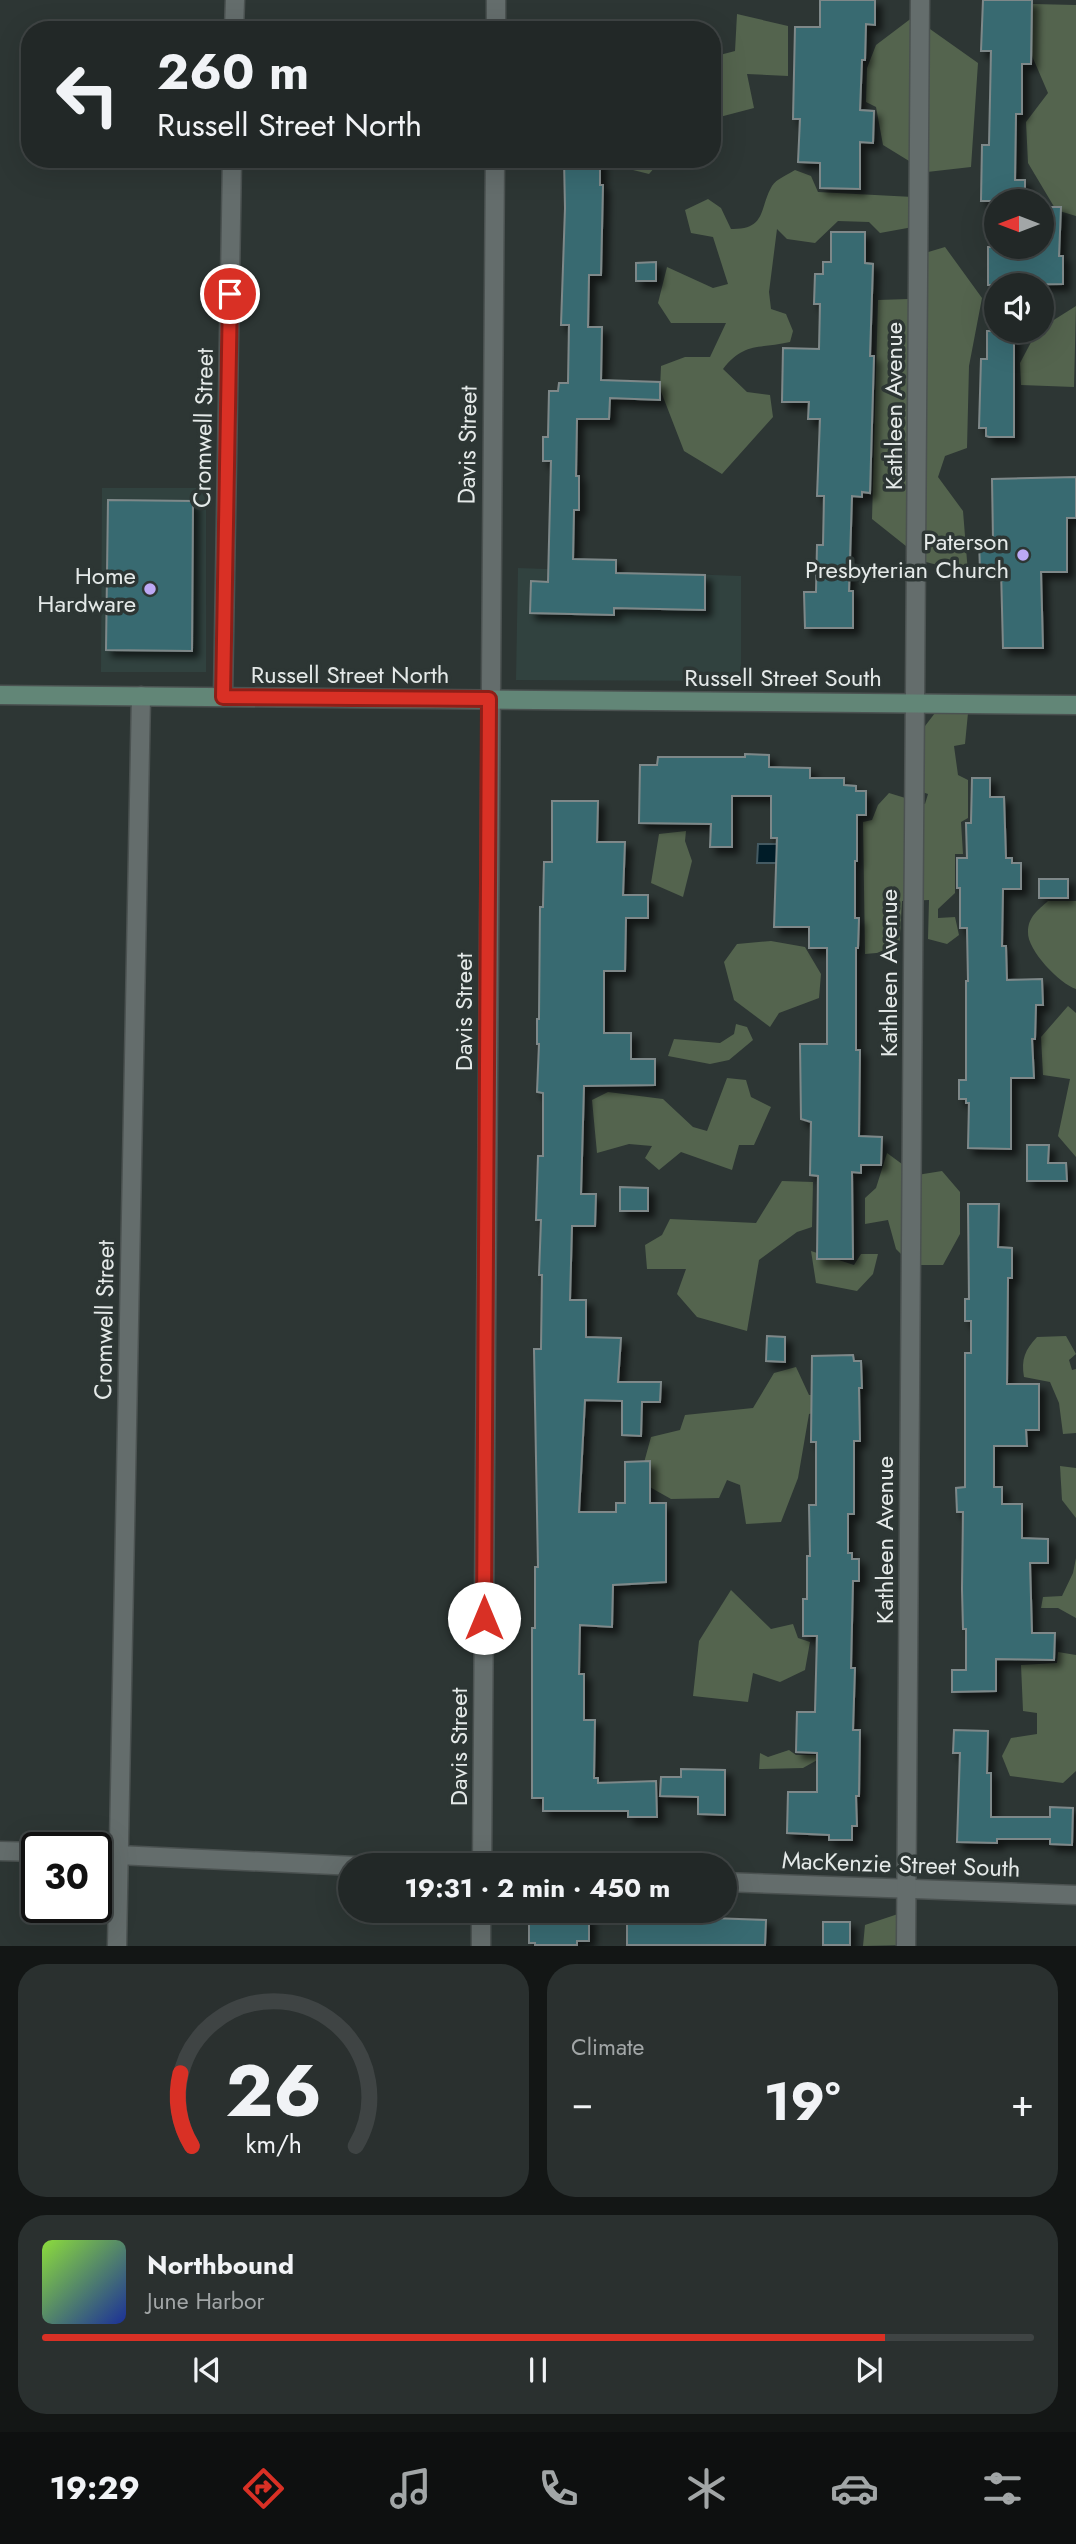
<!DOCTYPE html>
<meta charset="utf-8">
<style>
:root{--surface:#222827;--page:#2a302f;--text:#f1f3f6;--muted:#a2a6a7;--line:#3f4444;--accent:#d93025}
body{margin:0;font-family:Jost,sans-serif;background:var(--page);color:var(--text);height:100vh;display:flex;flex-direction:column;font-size:26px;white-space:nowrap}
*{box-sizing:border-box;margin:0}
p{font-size:23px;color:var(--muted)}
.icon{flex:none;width:38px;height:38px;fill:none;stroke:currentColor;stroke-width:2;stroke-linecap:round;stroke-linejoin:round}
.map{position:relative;height:1946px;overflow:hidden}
.details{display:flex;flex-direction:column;gap:18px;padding:18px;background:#131615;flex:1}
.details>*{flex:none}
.hud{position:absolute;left:21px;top:21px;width:700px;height:147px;border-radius:28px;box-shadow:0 7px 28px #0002,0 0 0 2px var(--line);background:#222827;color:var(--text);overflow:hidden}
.needle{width:46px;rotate:270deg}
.buttons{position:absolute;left:984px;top:189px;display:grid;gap:14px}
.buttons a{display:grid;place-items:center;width:70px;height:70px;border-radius:50%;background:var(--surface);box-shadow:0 7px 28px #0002,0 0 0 2px var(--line);font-size:35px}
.speed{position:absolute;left:21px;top:1832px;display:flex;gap:14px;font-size:35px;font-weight:700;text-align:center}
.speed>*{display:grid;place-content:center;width:91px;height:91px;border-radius:50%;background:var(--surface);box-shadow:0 7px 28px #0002,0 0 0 2px var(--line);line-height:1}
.speed .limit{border:4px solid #111;border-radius:10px;background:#fff;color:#111}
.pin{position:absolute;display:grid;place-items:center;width:60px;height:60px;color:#fff;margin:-30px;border:4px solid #fff;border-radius:50%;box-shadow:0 2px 7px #0007}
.me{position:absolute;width:77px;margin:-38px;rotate:0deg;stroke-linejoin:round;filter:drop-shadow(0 0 5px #0008)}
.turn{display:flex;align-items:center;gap:24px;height:147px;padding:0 21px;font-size:32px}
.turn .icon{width:91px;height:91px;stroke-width:2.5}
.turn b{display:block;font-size:49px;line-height:60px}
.big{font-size:52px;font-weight:700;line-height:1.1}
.details .tile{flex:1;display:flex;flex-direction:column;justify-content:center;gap:10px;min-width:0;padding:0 24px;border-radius:28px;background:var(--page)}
.details .dial{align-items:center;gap:0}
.dial svg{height:182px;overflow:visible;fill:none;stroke:var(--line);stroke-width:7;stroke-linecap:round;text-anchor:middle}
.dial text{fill:var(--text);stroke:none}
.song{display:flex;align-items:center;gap:21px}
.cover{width:84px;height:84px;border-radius:10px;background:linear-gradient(135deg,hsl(90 70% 55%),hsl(230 70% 35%))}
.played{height:7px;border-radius:4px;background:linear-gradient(90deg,var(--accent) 85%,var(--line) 85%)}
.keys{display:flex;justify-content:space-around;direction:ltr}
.heat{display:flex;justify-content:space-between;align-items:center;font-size:38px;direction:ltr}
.details .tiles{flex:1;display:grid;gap:18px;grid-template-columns:1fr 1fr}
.tile:last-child{grid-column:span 2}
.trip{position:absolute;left:338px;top:1853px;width:399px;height:70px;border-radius:35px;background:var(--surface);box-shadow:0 7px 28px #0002,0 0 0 2px var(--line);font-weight:700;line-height:70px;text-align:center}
.menu{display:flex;height:112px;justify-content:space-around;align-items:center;background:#0e1010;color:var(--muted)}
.menu .icon{width:49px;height:49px}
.menu .on{color:var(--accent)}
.menu b{font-size:32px;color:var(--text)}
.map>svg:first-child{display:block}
.built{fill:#31423f}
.green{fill:#54644e}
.water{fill:#001c28;stroke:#445a62;stroke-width:2}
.building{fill:#376b71;stroke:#7e8889;stroke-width:2;filter:url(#shadow)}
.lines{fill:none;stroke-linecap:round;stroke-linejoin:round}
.street-casing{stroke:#4b5251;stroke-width:21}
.secondary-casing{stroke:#4b5251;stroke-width:21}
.street{stroke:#646d6c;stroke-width:18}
.secondary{stroke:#628677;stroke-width:18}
.route-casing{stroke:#8d1f18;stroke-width:18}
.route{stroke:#d93025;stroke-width:12}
.poi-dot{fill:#bda9f5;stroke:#2d3634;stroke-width:2.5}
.labels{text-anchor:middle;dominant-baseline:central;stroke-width:7;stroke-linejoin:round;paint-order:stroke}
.street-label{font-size:24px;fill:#e4e9e8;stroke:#2d3634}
.poi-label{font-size:24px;fill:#e4e9e8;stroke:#2d3634;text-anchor:end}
</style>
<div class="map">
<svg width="1076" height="1946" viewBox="0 0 1076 1946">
<defs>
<filter id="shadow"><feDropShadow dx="6" dy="6" stdDeviation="3.5" flood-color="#0009"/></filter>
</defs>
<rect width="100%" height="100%" fill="#2d3634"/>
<g class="built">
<path d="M 102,488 L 206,488 L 206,672 L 101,672 Z"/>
<path d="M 518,568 L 741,576 L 741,681 L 516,680 Z"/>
</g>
<g class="green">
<path d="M 1033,4 L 1076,5 L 1076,216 L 1056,210 L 1028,163 L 1026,122 L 1048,93 L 1026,42 Z"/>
<path d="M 737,14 L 788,26 L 788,76 L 747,74 L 754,108 L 712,119 L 712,57 L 735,51 Z"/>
<path d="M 913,17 L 978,63 L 971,167 L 927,172 L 883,145 L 876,107 L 866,102 L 867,68 L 876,45 Z"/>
<path d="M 614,159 L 662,159 L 649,174 L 613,165 Z"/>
<path d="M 795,170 L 811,176 L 818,192 L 913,197 L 913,227 L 880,233 L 869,222 L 838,221 L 815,243 L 787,239 L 777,229 L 769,292 L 771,309 L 786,314 L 793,331 L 790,342 C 759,349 744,342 723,369 L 747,392 L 770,395 L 773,417 L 722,474 L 684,451 L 660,389 L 661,366 L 685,357 L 710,357 L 726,323 L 671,323 L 658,303 L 667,267 L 713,288 L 728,284 L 713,237 L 691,233 L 685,210 L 708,199 L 721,208 L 731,229 C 767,230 759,208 772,186 C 776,179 789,174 795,170 Z"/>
<path d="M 945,247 L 982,298 L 969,366 L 967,448 L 945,456 L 938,477 L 963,511 L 968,573 L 926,562 L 872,519 L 878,300 L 909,299 L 925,253 Z"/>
<path d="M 1076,306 L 1074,387 L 1021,385 L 1020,363 L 1037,331 L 1041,331 L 1041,328 Z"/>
<path d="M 935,713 L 968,713 L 965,744 L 954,746 L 958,775 L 968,780 L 968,818 L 961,822 L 963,854 L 955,854 L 955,893 L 938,909 L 938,918 L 955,917 L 959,935 L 947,944 L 928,939 L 929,900 L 902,901 L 899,951 L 865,954 L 863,822 L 872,820 L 878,805 L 889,793 L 925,804 L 928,794 L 905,786 L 905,752 Z"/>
<path d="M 686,831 L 685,841 L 692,861 L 683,897 L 651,883 L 659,834 Z"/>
<path d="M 1048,901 L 1076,901 L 1076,989 C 1060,984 1027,950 1028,932 C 1028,917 1038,910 1048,901 Z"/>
<path d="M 771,941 L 805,947 L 821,974 L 819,998 L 779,1013 L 770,1027 L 734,1000 L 724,962 L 737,944 Z"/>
<path d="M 1068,1006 L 1076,1013 L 1076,1157 L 1058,1136 L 1070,1079 L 1043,1075 L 1041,1037 Z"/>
<path d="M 736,1024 L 747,1027 L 753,1040 L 729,1060 L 710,1064 L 668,1056 L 674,1039 L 720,1043 L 734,1034 Z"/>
<path d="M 727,1078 L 746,1080 L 751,1097 L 771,1107 L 754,1145 L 739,1145 L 732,1170 L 681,1152 L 659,1170 L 645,1158 L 652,1146 L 629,1144 L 597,1153 L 592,1100 L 608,1092 L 663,1099 L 693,1127 L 707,1131 Z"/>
<path d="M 887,1153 L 917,1175 L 942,1171 L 960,1192 L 960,1234 L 943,1265 L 912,1265 L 896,1249 L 888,1220 L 865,1224 L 865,1198 L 876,1188 Z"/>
<path d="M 782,1181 L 813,1182 L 812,1227 L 797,1232 L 759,1260 L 747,1331 L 697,1317 L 677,1294 L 686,1269 L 647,1269 L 645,1245 L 662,1235 L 670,1219 L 756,1223 Z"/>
<path d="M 811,1251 L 854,1265 L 861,1254 L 878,1254 L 873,1274 L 857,1291 L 816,1283 Z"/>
<path d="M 1066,1336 L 1076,1354 L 1069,1360 L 1072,1370 L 1076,1369 L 1076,1433 L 1063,1434 L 1059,1403 L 1050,1382 L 1024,1377 C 1021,1359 1025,1350 1037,1337 Z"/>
<path d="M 796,1367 L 809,1395 L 820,1395 L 819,1411 L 809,1414 L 798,1478 L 781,1522 L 746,1524 L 740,1485 L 727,1480 L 719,1498 L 671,1499 L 639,1481 L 651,1437 L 680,1430 L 685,1415 L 753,1408 L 774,1373 Z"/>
<path d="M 1060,1466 L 1076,1468 L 1076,1518 L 1062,1500 Z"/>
<path d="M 1076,1558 L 1076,1618 L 1058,1608 L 1041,1608 L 1043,1597 L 1062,1596 L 1073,1573 Z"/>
<path d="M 731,1590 L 771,1629 L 793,1624 L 798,1638 L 810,1642 L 805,1670 L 780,1682 L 753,1673 L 748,1702 L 693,1696 L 699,1641 Z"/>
<path d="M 1058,1652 L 1076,1655 L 1076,1771 L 1063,1783 L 1010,1776 L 1002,1756 L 1011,1738 L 1037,1734 L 1037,1713 L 1023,1711 L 1021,1665 L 1057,1663 Z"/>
<path d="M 789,1750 L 796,1755 L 826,1755 L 803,1768 L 759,1769 L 760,1753 L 768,1757 Z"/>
<path d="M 898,1914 L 908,1945 L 863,1946 L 865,1925 Z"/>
</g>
<path class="water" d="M 758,844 L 790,844 L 790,863 L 757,863 Z"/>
<g class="building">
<path d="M 820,0 L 875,0 L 875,25 L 866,24 L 865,60 L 862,60 L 860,110 L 874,111 L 873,143 L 860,142 L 860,189 L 820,188 L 820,163 L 798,162 L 800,119 L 793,119 L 795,27 L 820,27 Z"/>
<path d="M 983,0 L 1032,0 L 1031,64 L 1022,64 L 1022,114 L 1016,114 L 1015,180 L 1025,180 L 1025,201 L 981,201 L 982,145 L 989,145 L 991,51 L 981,51 Z"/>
<path d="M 564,159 L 600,159 L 600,185 L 603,185 L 601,275 L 589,275 L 588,327 L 602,327 L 601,380 L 660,382 L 660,400 L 610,398 L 609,419 L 577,419 L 576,476 L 579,476 L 579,510 L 574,510 L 573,559 L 616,560 L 616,573 L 705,575 L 705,610 L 614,608 L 614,615 L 530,613 L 531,581 L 548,582 L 551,461 L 543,461 L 543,437 L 548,437 L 549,391 L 558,391 L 559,383 L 568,383 L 569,325 L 561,325 L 565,208 Z"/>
<path d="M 1041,207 L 1061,207 L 1059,256 L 1063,256 L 1063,284 L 988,285 L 988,247 L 1041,247 Z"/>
<path d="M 831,232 L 865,232 L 865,263 L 873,264 L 870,356 L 874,356 L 870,493 L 862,492 L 862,497 L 852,496 L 849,591 L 853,591 L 853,628 L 805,628 L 804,592 L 816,592 L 817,545 L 823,545 L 824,496 L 817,496 L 820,419 L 808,419 L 809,402 L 782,402 L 783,348 L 819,349 L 820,304 L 814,304 L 815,274 L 823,274 L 823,262 L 831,262 Z"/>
<path d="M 656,262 L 656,281 L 636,281 L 636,263 Z"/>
<path d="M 987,331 L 1014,331 L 1014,437 L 989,437 L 986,436 L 986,428 L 979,428 L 981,359 L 987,359 Z"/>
<path d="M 1076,477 L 1076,518 L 1067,518 L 1067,572 L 1041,572 L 1043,648 L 1003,648 L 1001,569 L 980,570 L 979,541 L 993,540 L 992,479 Z"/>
<path d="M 108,500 L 193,501 L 192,651 L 106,650 Z"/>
<path d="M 745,754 L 769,755 L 769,767 L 810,768 L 810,778 L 844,778 L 844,785 L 856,786 L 856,791 L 866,791 L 866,815 L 857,815 L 857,861 L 855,861 L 855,918 L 859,918 L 858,948 L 856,948 L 856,1050 L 860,1050 L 859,1136 L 882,1137 L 881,1165 L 861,1165 L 861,1173 L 852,1172 L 853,1259 L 817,1259 L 818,1176 L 810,1175 L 811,1122 L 801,1119 L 800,1044 L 827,1044 L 827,948 L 809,948 L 809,927 L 774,927 L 777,838 L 771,838 L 771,796 L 732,796 L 732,847 L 710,847 L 711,824 L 639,823 L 640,765 L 657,765 L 658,757 L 745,757 Z"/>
<path d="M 972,778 L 990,778 L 990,797 L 1004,797 L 1006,858 L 1012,858 L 1012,863 L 1021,863 L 1021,889 L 1003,889 L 1002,946 L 1006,946 L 1007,980 L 1042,979 L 1043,1005 L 1036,1005 L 1035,1039 L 1032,1039 L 1034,1078 L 1011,1078 L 1011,1149 L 968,1148 L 969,1103 L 966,1103 L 966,1099 L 959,1099 L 959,1080 L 966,1080 L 966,981 L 968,981 L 967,928 L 960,928 L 960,888 L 957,888 L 957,858 L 967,858 L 966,823 L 971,823 Z"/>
<path d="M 552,801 L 598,801 L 597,842 L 625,842 L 623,895 L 648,895 L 648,918 L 626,918 L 625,971 L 604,971 L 604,1033 L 631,1033 L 631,1059 L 655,1059 L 655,1085 L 584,1086 L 581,1194 L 596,1194 L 595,1226 L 572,1226 L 570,1300 L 586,1300 L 586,1337 L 621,1338 L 618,1382 L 661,1382 L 660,1402 L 642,1402 L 641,1436 L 622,1435 L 622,1401 L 585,1400 L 579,1512 L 616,1512 L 616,1503 L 625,1503 L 625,1462 L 650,1461 L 650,1503 L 666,1503 L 666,1582 L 613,1585 L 612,1627 L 580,1625 L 579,1674 L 584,1674 L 584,1720 L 595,1720 L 594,1778 L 598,1778 L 598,1783 L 656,1781 L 657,1817 L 628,1817 L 628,1811 L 543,1811 L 543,1798 L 532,1798 L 532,1628 L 535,1628 L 535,1567 L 538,1567 L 534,1349 L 541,1349 L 542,1275 L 539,1275 L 541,1220 L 536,1220 L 538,1156 L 543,1156 L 543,1093 L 537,1092 L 539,1044 L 537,1044 L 537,1019 L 539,1019 L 540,907 L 543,907 L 544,862 L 552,862 Z"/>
<rect x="1039" y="879" width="29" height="19"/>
<path d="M 1027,1145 L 1049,1145 L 1048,1163 L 1066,1163 L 1067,1181 L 1027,1181 Z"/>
<path d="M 620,1187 L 648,1188 L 648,1211 L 620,1211 Z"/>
<path d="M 968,1204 L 999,1204 L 998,1247 L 1012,1248 L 1012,1278 L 1008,1278 L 1007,1384 L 1039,1384 L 1039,1430 L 1026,1430 L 1027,1446 L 994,1446 L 994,1487 L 1002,1487 L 1002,1504 L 1022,1504 L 1022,1538 L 1048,1539 L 1048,1563 L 1030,1563 L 1032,1633 L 1055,1633 L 1054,1660 L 996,1659 L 996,1691 L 952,1692 L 952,1670 L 966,1670 L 966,1629 L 963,1629 L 962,1589 L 963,1512 L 957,1512 L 956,1488 L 965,1487 L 965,1353 L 971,1353 L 971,1321 L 965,1321 L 965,1299 L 969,1299 Z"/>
<path d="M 767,1336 L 785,1337 L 785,1362 L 766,1361 Z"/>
<path d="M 853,1355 L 854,1361 L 861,1361 L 862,1388 L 859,1388 L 860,1441 L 854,1441 L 854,1514 L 848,1514 L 848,1553 L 852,1553 L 852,1559 L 859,1559 L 859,1581 L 853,1581 L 851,1668 L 855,1668 L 853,1730 L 860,1730 L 859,1796 L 856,1796 L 857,1826 L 852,1826 L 852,1840 L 829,1840 L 829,1835 L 787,1833 L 788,1792 L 817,1792 L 817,1753 L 796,1752 L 797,1712 L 815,1712 L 817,1636 L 803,1636 L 803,1599 L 807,1599 L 807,1556 L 810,1556 L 809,1505 L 816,1505 L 816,1442 L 811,1442 L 812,1356 Z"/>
<path d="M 954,1730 L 988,1731 L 987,1773 L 991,1773 L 991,1817 L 1050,1817 L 1050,1807 L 1073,1808 L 1072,1845 L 1050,1844 L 1050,1839 L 997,1839 L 997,1843 L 957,1842 L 960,1753 L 953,1753 Z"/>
<path d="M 681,1769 L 725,1770 L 725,1815 L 698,1814 L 698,1797 L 660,1796 L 661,1777 L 681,1777 Z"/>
<path d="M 568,1915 L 589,1915 L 589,1941 L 577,1941 L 577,1945 L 535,1945 L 535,1943 L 529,1943 L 529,1922 L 536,1922 L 536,1919 L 568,1919 Z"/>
<path d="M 627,1915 L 766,1920 L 765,1945 L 627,1945 Z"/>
<rect x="823" y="1922" width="27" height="23"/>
</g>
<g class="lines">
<defs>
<g id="street">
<path d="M 234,30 L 235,0"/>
<path d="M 496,30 L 496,0"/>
<path d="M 223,697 L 232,159"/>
<path d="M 0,1851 L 37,1852"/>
<path d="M 96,1854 L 355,1866"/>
<path d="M 482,1866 L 495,159"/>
<path d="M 724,1882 L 1076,1895"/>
<path d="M 117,1946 L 141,696"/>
<path d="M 481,1946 L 481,1911"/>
<path d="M 906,1946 L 920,0"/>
</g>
<path id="secondary" d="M 0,695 L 1076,705"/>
</defs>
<use href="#street" class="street-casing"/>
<use href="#secondary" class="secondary-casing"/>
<use href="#street" class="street"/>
<use href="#secondary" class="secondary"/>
</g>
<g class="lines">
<defs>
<path id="route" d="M 230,294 L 223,697 L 489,699 L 484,1618"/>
</defs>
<use href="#route" class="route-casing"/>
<use href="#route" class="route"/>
</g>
<g class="poi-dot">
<circle cx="1023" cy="555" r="7"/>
<circle cx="150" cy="589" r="7"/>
</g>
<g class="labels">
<g class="street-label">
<text transform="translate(893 406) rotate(-90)">Kathleen Avenue</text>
<text transform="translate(203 428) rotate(-89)">Cromwell Street</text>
<text transform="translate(467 445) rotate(-89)">Davis Street</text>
<text x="350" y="674">Russell Street North</text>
<text x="783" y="677">Russell Street South</text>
<text transform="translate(888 973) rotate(-90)">Kathleen Avenue</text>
<text transform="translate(463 1012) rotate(-90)">Davis Street</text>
<text transform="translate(104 1320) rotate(-89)">Cromwell Street</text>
<text transform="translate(884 1540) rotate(-90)">Kathleen Avenue</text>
<text transform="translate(458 1747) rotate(-90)">Davis Street</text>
<text transform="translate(901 1864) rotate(2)">MacKenzie Street South</text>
</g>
<g class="poi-label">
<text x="1009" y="541">Paterson<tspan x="1009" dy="28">Presbyterian Church</tspan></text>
<text x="136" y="575">Home<tspan x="136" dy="28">Hardware</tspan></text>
</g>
</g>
</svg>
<div class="buttons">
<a><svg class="needle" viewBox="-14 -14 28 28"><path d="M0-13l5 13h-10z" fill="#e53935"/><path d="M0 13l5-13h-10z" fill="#a2a6a7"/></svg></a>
<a><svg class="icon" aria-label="sound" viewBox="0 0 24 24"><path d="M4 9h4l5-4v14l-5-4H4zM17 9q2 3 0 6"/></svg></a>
</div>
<div class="speed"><div class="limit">30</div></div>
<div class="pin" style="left:230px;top:294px;background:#d93025"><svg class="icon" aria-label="arrive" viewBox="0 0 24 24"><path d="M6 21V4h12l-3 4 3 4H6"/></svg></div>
<svg class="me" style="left:484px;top:1618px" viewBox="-20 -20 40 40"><circle r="19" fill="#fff"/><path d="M0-13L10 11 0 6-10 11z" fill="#d93025"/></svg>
<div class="trip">19:31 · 2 min · 450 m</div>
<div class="hud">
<div class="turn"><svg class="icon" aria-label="left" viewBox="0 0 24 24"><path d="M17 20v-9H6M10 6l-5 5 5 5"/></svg><div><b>260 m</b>Russell Street North</div></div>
</div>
</div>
<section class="details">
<div class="tiles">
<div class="tile dial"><svg viewBox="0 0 100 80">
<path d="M14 69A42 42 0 1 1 86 69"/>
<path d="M14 69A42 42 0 0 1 9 37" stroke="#d93025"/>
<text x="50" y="56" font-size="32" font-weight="700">26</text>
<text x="50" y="72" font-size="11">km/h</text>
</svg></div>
<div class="tile"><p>Climate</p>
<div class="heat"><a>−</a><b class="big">19°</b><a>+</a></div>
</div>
<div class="tile">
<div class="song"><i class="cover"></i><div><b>Northbound</b><p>June Harbor</p></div></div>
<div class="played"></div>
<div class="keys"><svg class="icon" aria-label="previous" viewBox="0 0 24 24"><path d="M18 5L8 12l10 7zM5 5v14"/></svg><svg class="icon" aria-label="pause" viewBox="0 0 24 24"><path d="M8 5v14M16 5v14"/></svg><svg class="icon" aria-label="next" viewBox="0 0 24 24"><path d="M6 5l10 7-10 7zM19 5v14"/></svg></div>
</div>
</div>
</section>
<nav class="menu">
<b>19:29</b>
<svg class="icon on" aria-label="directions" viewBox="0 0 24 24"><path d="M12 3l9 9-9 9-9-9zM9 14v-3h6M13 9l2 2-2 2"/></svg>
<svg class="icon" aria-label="music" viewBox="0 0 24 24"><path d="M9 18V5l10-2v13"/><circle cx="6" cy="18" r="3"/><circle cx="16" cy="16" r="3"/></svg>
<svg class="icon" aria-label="phone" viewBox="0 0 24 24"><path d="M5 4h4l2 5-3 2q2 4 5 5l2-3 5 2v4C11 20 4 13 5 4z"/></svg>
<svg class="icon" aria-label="climate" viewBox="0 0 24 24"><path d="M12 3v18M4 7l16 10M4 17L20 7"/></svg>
<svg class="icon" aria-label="car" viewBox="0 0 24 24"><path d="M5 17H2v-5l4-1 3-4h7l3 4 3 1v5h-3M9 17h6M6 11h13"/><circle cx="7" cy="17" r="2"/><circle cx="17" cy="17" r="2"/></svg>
<svg class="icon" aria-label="filters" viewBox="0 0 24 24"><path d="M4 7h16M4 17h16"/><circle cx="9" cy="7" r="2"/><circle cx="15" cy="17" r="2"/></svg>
</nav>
